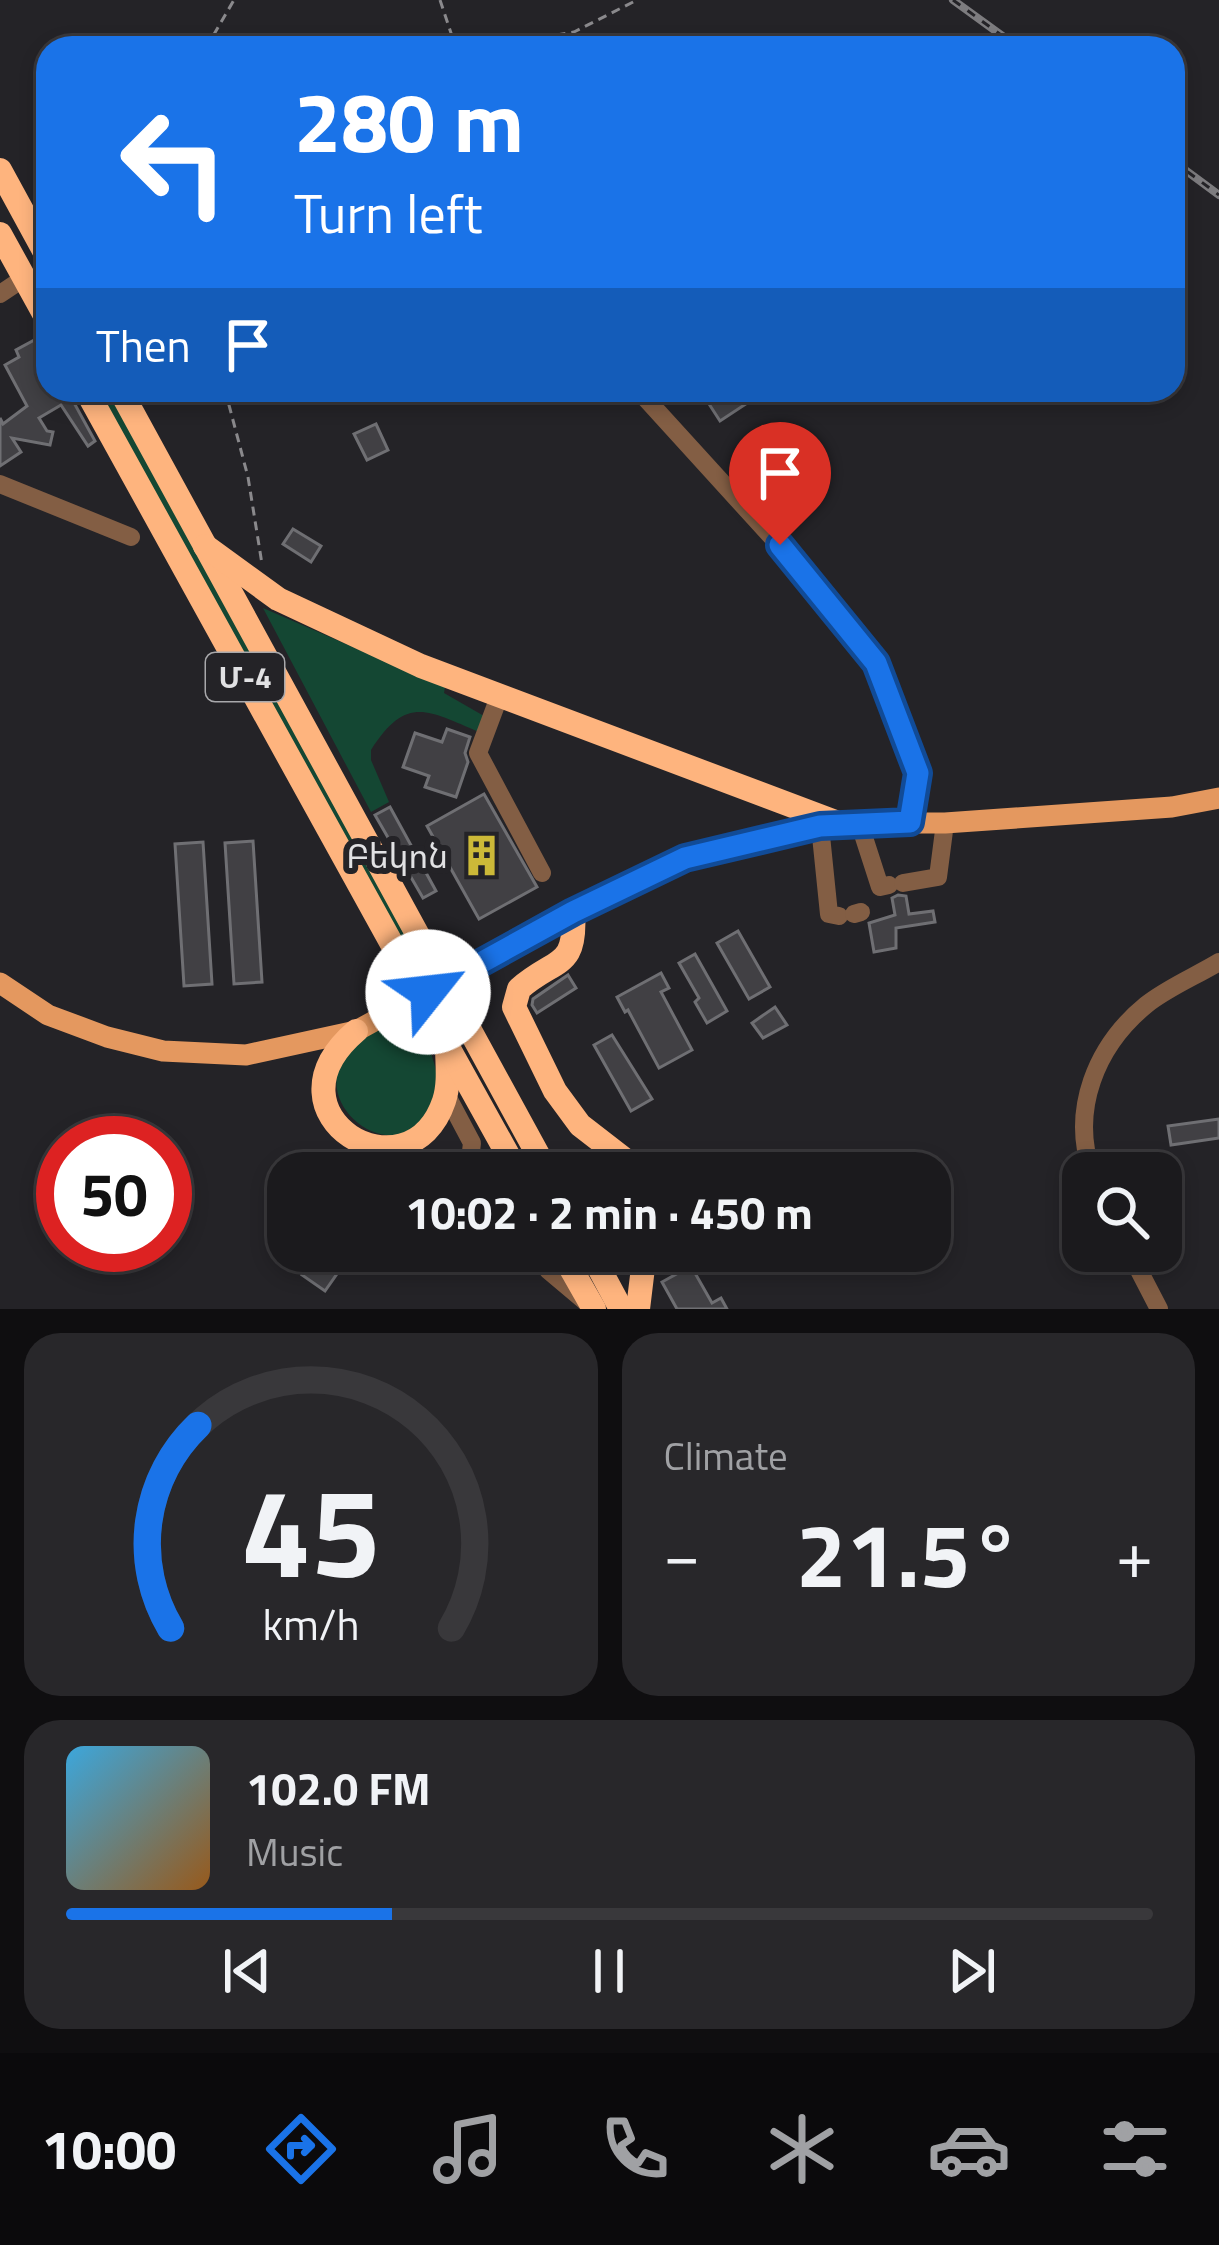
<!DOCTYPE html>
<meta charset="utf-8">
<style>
:root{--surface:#1b1a1d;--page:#28272a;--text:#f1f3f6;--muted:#a0a1a4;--line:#39383b;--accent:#1a73e8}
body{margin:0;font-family:"Titillium Web","Noto Sans Armenian",sans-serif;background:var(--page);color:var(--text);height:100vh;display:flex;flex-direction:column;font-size:45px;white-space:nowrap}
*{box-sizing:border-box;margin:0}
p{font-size:39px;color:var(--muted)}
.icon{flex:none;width:66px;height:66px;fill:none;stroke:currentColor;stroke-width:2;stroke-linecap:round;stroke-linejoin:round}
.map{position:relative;height:1309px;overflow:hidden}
.drawer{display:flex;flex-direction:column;gap:24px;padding:24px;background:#0f0e10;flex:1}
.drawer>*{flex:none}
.banner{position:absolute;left:36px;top:36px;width:1149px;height:366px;border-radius:36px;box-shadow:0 6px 18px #0003,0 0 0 3px var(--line);background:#1a73e8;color:#fff;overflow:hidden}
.controls{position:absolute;left:1062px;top:1152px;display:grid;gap:24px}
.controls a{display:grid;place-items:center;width:120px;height:120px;border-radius:24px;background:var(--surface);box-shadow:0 6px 18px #0003,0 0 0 3px var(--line);font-size:60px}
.speed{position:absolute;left:36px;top:1116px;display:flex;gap:24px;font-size:60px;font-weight:700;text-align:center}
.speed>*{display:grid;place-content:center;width:156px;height:156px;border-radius:50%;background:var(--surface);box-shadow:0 6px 18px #0003,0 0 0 3px var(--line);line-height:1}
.speed .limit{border:18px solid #d22;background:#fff;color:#111}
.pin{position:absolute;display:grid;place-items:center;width:102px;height:102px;color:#fff;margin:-123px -51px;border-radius:50% 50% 50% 0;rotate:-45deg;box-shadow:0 0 12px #0007}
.pin .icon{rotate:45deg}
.me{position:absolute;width:132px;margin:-66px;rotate:61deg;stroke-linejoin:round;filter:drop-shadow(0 0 9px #0008)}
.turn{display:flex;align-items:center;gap:42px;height:252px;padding:0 60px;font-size:54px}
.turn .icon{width:156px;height:156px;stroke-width:2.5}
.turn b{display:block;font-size:84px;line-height:102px}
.then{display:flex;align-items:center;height:114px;padding:0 60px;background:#0003;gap:24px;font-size:45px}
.big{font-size:90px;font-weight:700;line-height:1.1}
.drawer .card{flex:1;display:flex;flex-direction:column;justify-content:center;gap:18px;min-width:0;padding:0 42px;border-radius:36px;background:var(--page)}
.drawer .dial{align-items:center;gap:0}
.dial svg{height:312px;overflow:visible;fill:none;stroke:var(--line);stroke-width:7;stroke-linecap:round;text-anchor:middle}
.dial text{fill:var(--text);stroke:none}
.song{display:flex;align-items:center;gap:36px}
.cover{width:144px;height:144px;border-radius:18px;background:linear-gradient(135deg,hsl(200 70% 55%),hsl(30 70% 35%))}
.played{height:12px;border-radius:6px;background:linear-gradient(90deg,var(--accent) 30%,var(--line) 30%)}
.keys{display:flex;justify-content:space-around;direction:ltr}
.heat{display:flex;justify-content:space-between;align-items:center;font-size:66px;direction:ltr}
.drawer .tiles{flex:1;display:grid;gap:24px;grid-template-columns:1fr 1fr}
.card:last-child{grid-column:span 2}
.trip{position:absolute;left:267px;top:1152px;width:684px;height:120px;border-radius:36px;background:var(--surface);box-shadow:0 6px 18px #0003,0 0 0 3px var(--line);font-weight:700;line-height:120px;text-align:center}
.dock{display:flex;height:192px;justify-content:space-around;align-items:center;background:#0b0a0c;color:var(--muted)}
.dock .icon{width:84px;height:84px}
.dock .on{color:var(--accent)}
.dock b{font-size:54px;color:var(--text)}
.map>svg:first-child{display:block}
.green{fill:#144733}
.building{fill:#414044;stroke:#6f6f73;stroke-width:3}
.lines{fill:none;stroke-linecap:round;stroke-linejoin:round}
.path{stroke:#8a898c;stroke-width:3;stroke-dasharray:9 6;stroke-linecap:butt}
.minor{stroke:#835e44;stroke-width:18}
.major{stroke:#e4985f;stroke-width:21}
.highway{stroke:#feb47e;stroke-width:24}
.rail-casing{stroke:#7d7c7f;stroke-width:8}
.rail{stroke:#242327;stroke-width:3;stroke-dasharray:9;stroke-linecap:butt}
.highway-bridge{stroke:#feb47e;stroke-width:24}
.route-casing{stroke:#114b97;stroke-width:30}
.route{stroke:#1a73e8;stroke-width:21}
.labels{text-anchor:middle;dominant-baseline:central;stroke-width:12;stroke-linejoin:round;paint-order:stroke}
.shield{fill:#242327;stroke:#a8a8ab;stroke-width:3}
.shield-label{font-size:30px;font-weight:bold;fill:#e1e1e3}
.poi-label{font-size:33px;fill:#e1e1e3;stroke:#242327;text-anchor:end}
</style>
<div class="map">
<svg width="1219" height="1309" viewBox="0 0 1219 1309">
<rect width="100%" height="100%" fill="#242327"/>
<g class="green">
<path d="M 97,390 L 108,390 L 416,950 L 408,953 Z"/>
<path d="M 263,608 L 445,687 L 444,693 L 484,716 L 479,732 C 428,711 407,694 371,750 L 371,760 L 389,802 L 371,812 Z"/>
<path d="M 412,1012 C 421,1033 437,1058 437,1082 C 438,1091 433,1099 429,1108 C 397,1180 286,1093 363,1038 C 378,1028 396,1020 412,1012 Z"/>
</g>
<g class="building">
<path d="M 38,338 L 46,352 L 35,358 L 48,381 L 48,390 L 67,390 L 95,441 L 88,446 L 61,405 L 39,418 L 47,431 L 53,432 L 50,445 L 12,438 L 21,452 L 0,466 L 0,418 L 3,424 L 27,406 L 5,365 L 19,357 L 16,350 Z"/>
<path d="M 700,390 L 767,390 L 720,421 Z"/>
<path d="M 376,424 L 388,450 L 367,460 L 354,434 Z"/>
<path d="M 293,529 L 321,546 L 311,562 L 283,544 Z"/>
<path d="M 447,729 L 470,737 L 465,753 L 468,762 L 456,797 L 425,787 L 429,776 L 403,767 L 415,733 L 442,742 Z"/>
<path d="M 484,794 L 537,887 L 479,919 L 427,826 Z"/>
<path d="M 390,807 L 436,891 L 423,898 L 375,815 Z"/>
<path d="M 253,841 L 262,982 L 234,984 L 225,843 Z"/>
<path d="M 203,842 L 212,984 L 184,986 L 175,844 Z"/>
<path d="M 898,895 L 906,896 L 909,914 L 933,911 L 935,922 L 896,928 L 896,948 L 874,952 L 869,923 L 895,915 L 892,898 Z"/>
<path d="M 738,931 L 770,987 L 749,999 L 717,943 Z"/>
<path d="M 695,954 L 727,1011 L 707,1023 L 695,1002 L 699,998 L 679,963 Z"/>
<path d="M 661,973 L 669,988 L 661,992 L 692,1050 L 659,1068 L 628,1010 L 625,1012 L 617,997 Z"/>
<path d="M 568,975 L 576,988 L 537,1013 L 532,1005 L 533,999 Z"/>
<path d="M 775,1007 L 787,1025 L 763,1038 L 752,1023 Z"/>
<path d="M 612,1035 L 652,1099 L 631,1111 L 594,1045 Z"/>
<path d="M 1219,1119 L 1219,1138 L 1171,1145 L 1168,1126 Z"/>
<path d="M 319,1251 L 353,1251 L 325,1291 L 302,1275 Z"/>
<path d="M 691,1266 L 712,1303 L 721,1298 L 727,1309 L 677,1309 L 662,1282 Z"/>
</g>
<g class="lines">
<g class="path">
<path d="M 440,0 L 456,48"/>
<path d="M 206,48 L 234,0"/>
<path d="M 514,48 L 529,40 L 574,32 L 637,0"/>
<path d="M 225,390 L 248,477 L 262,564"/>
</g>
<g class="minor">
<path d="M 0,294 L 24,278"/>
<path d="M 638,390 L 780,546 L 876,663 L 918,773 L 911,822"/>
<path d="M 0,484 L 131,537"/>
<path d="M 499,697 L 478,753 L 542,873"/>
<path d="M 859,822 L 880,887 L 889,885"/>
<path d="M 820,826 L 829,914 L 839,916"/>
<path d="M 903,883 L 938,877 L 945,823"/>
<path d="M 854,914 L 861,912"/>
<path d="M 446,1094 L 472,1143 L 469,1168 L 473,1172"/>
<path d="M 393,1147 L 447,1172 L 469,1168"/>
<path d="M 1092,1173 C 1070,1110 1096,1046 1146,1005 C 1167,988 1196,976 1219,962"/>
<path d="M 533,1251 L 548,1270 L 586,1302"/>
<path d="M 1129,1251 L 1159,1309"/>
</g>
<path class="major" d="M 0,983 L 48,1015 L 107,1037 L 163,1051 L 246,1055 L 356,1031 L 573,912 L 685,858 L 838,823 L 945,823 L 1172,807 L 1219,798"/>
<g class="highway">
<path d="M 0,170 L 48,258"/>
<path d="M 0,234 L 48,321"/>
<path d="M 86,390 L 403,964"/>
<path d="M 120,390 L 426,950"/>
<path d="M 205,546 L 278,599 L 421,666 L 838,823"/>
<path d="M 573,912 C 577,970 555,957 519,989 L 514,1007 L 555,1091 L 580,1125 L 642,1173"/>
<path d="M 460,1012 L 548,1173"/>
<path d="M 356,1031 C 258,1115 409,1204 444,1101 C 450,1083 447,1063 447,1045"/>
<path d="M 448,1047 L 518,1173"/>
<path d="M 561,1251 L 594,1309"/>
<path d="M 590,1251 L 621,1309"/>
<path d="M 638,1309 L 645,1251"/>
</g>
<defs>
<g id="rail">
<path d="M 953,0 L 1019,48"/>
<path d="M 1173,161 L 1219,195"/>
</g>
</defs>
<use href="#rail" class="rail-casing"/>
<use href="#rail" class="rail"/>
<g class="highway-bridge">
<path d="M 426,950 L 460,1012"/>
<path d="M 403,964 L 436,1024"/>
</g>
</g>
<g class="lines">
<defs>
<path id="route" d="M 428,992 L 573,912 L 685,858 L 820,826 L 910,822 L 918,773 L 876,663 L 780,545"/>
</defs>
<use href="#route" class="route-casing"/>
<use href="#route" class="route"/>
</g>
<defs>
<symbol id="building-bare" viewBox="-9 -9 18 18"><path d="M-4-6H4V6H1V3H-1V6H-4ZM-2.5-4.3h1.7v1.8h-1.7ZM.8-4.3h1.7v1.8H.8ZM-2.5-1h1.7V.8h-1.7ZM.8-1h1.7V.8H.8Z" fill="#ccb938" stroke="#242327" stroke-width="2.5" paint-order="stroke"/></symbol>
</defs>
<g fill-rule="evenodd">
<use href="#building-bare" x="452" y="826" width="59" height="59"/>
</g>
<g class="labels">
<rect class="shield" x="206" y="653" width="78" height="48" rx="9"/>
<g class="shield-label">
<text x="245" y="677">Մ-4</text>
</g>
<g class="poi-label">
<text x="448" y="856">Բեկոն</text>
</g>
</g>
</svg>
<div class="controls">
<a><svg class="icon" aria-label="search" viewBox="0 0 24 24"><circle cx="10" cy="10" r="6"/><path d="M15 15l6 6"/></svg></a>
</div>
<div class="speed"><div class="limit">50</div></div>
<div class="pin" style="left:780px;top:545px;background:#d93025"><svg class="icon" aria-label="arrive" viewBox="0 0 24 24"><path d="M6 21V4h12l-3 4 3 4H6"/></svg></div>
<svg class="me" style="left:428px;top:992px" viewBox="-20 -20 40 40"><circle r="19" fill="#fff"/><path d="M0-13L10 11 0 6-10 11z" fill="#1a73e8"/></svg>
<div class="trip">10:02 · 2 min · 450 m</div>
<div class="banner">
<div class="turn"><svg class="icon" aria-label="left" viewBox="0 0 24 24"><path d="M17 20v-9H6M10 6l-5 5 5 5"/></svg><div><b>280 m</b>Turn left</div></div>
<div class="then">Then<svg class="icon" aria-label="arrive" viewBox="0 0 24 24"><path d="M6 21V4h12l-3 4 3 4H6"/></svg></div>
</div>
</div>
<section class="drawer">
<div class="tiles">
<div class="card dial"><svg viewBox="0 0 100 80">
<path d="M14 69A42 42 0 1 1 86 69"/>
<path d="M14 69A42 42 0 0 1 21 17" stroke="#1a73e8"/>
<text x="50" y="56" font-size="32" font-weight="700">45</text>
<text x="50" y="72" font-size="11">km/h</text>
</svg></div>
<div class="card"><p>Climate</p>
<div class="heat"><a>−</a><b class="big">21.5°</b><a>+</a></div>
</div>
<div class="card">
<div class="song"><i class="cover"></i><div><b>102.0 FM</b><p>Music</p></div></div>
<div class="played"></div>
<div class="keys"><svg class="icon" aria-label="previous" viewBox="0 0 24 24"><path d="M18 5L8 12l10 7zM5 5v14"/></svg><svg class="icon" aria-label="pause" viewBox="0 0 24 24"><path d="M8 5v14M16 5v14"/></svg><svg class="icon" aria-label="next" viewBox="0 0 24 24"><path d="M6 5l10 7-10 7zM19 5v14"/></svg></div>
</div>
</div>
</section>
<nav class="dock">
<b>10:00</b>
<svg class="icon on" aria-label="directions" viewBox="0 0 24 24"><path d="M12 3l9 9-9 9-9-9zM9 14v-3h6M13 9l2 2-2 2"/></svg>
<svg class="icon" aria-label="music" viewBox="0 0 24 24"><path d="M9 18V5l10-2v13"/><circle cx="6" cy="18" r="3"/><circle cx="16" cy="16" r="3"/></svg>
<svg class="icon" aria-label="phone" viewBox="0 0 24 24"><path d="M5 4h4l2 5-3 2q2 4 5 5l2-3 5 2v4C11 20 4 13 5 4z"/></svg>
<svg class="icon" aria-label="climate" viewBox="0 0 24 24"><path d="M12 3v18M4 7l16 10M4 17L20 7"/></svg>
<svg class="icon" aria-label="car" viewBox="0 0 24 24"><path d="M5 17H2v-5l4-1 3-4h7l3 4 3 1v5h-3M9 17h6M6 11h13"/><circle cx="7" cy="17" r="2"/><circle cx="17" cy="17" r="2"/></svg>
<svg class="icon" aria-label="filters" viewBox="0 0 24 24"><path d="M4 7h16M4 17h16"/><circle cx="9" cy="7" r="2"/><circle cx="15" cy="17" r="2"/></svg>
</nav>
